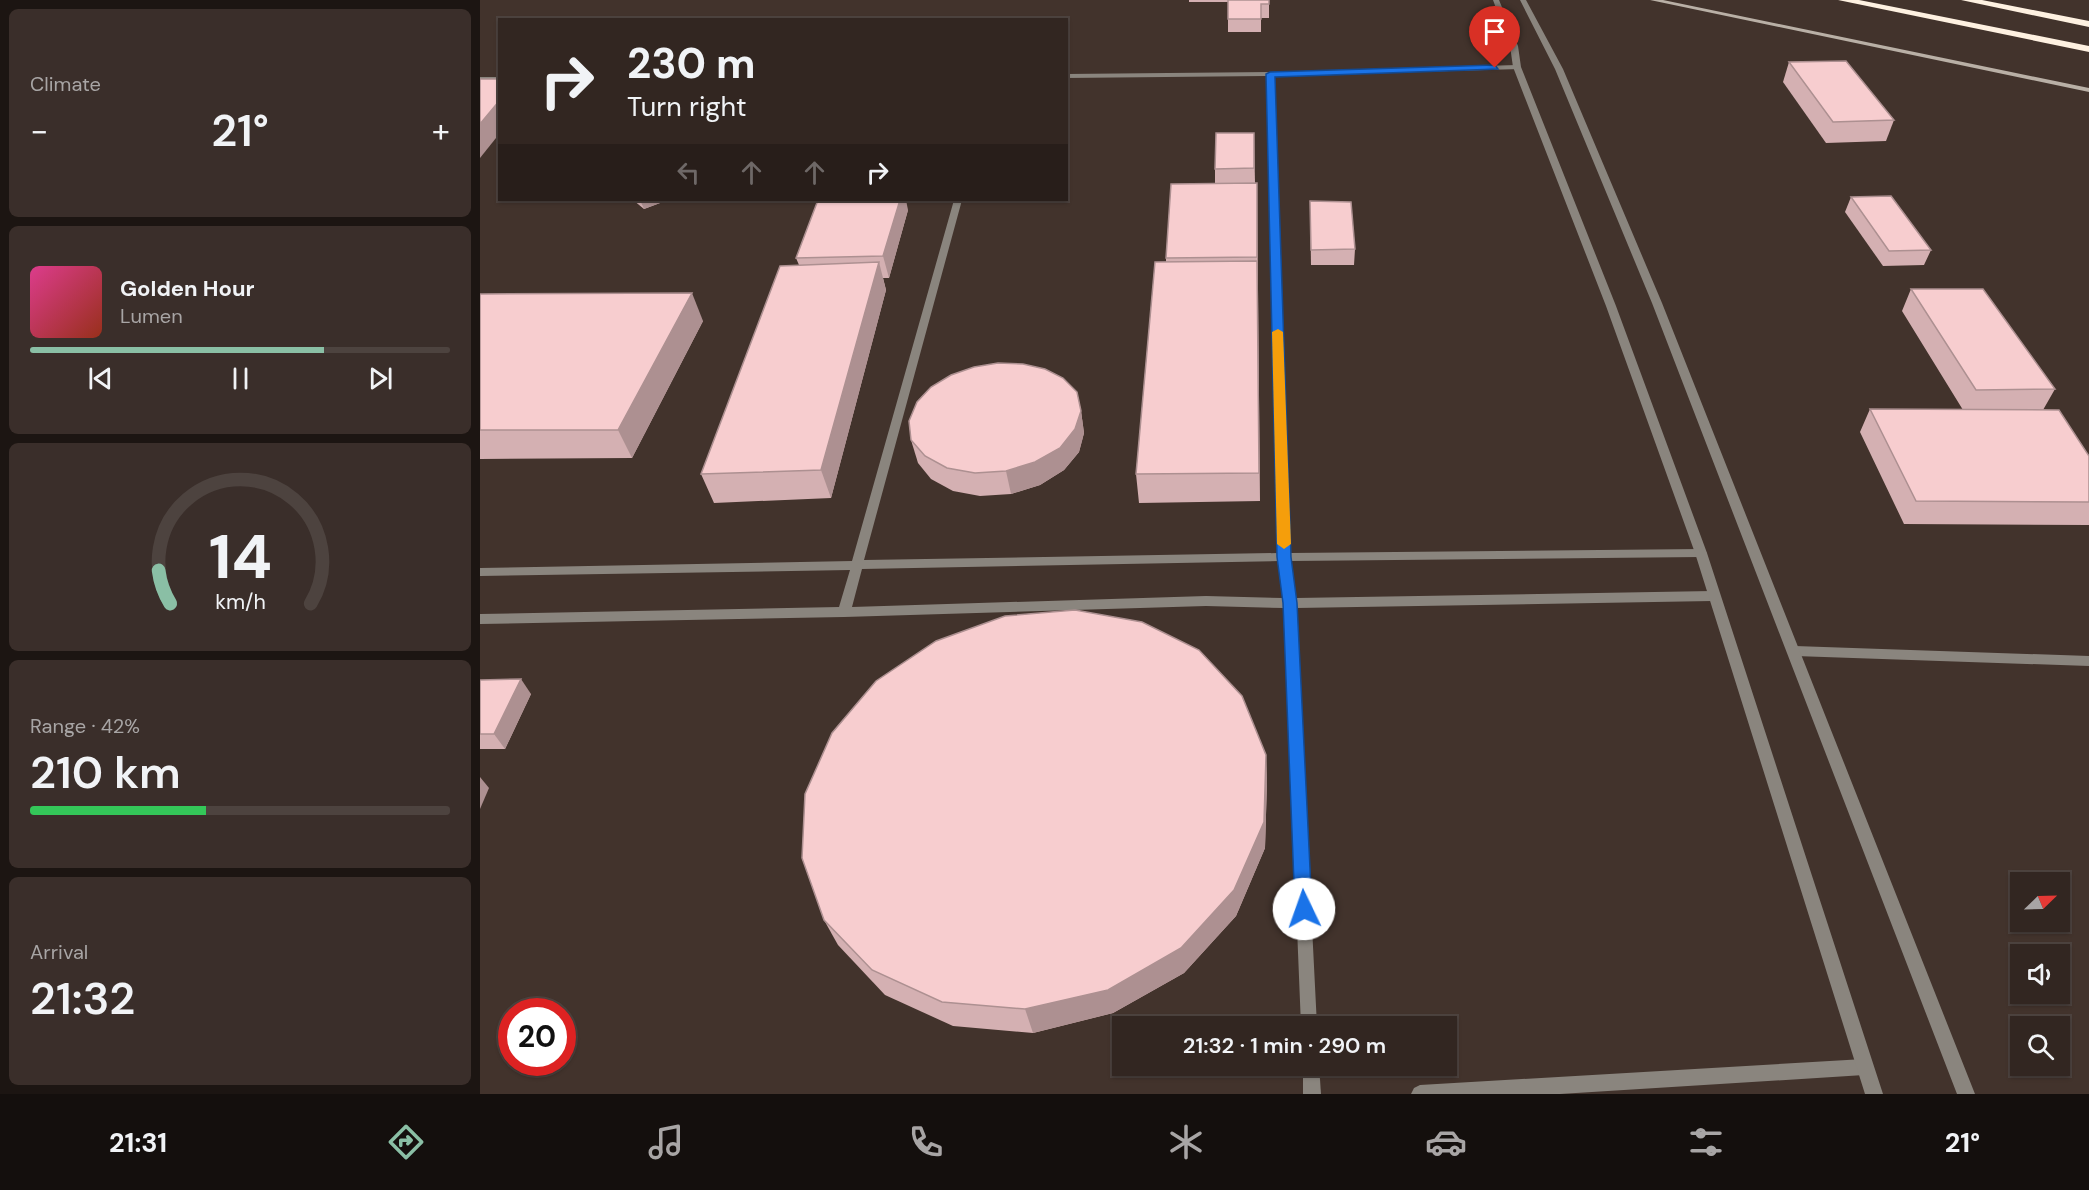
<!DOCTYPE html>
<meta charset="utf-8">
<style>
:root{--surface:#322621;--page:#3a2e2a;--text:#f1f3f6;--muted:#a8a5a5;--line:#4d433f;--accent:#8abfa5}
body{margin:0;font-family:"DM Sans",sans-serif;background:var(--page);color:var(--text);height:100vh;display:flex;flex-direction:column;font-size:22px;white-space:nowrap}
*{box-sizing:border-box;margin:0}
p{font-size:20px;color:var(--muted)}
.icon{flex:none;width:33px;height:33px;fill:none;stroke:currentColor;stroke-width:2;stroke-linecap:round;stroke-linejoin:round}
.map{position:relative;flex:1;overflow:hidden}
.drawer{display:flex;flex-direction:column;gap:9px;padding:9px;background:#1c1512;width:480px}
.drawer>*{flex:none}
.hud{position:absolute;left:18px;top:18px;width:570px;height:183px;border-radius:0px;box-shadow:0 2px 4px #0004,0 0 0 2px var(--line);background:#322621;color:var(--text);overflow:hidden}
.needle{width:39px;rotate:67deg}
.fabs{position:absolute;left:1530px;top:872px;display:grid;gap:12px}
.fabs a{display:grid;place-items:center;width:60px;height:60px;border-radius:0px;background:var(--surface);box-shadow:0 2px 4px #0004,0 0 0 2px var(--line);font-size:30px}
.speed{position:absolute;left:18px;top:998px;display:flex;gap:12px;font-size:30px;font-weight:700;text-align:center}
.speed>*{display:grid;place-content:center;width:78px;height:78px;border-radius:50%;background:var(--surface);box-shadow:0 2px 4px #0004,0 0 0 2px var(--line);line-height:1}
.speed .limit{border:9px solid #d22;background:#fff;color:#111}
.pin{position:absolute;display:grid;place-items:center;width:51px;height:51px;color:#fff;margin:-62px -26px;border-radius:50% 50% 50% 0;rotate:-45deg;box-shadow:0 0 6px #0007}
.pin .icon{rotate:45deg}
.me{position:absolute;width:66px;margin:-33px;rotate:357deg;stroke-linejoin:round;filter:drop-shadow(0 0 4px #0008)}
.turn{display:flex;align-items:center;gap:21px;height:126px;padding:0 30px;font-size:27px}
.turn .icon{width:78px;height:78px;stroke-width:2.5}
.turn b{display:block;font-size:42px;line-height:51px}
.lanes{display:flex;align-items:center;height:57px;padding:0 30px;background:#0003;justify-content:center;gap:30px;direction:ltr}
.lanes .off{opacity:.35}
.big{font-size:45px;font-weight:600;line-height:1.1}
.drawer .card{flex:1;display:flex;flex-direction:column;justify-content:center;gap:9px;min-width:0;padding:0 21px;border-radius:9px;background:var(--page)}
.drawer .dial{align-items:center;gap:0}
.dial svg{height:156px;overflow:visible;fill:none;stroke:var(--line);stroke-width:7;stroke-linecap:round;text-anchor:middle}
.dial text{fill:var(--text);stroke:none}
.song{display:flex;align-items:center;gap:18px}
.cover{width:72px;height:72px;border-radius:9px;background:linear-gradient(135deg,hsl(330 70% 55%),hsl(10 70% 35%))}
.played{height:6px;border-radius:3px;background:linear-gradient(90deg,var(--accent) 70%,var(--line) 70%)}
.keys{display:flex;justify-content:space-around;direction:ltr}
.heat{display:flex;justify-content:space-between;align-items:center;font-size:33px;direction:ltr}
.charge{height:9px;border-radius:4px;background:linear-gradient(90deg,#34c759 42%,var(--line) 0)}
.trip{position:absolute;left:632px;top:1016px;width:345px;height:60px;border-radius:0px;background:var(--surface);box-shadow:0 2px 4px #0004,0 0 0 2px var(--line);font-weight:600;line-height:60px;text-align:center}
.menu{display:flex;height:96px;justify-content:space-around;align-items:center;background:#140f0d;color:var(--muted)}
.menu .icon{width:42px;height:42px}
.menu .selected{color:var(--accent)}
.menu b{font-size:27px;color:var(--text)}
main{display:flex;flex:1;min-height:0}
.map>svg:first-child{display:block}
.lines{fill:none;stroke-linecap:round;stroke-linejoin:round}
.lane{fill:#8a857e;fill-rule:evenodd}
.street{fill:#8a857e;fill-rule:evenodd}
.secondary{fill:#b9b0a6;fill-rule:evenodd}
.highway{fill:#fef1e1;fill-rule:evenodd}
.wall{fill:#d4b0b2}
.shaded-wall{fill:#ad9091}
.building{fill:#f7cdcf;stroke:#ad9091;stroke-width:1.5}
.route{fill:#1a73e8;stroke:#114b97;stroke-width:1.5}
.slow{fill:#f59e0b}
</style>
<main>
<section class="drawer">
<div class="card"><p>Climate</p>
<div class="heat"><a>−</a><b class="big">21°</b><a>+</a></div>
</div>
<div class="card">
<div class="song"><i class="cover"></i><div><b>Golden Hour</b><p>Lumen</p></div></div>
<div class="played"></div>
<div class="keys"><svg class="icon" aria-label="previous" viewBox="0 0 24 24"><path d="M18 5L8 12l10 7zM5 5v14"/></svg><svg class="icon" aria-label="pause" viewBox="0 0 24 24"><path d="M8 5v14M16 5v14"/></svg><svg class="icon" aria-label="next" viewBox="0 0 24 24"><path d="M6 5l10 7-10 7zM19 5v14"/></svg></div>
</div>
<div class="card dial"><svg viewBox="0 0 100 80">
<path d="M14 69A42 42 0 1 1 86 69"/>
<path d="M14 69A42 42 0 0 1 8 52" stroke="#8abfa5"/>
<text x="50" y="56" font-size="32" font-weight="700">14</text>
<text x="50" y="72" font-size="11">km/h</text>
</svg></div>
<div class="card"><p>Range · 42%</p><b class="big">210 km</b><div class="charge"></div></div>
<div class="card"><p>Arrival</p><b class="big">21:32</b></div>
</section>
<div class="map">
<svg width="1609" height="1094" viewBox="0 0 1609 1094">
<rect width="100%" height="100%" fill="#42332c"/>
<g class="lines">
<g class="lane">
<path d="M 1037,65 L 1040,65 L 1040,69 L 794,76 L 810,553 L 1221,549 L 1227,553 L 1221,557 L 811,561 L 816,598 L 1232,591 L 1236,593 L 1238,596 L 1236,599 L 1232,601 L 816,608 L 837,1026 L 821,1026 L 804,608 L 726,606 L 364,617 L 0,624 L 0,614 L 359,607 L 370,570 L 0,576 L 0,568 L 372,561 L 474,200 L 482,200 L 384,560 L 798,553 L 786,76 L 586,78 L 586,74 L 790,72 ZM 799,561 L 803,598 L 726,596 L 372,607 L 382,569 Z"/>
<rect x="0" y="77" width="20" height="4"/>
<path d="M 1315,646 L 1609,656 L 1609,666 L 1315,656 L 1310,655 L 1309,651 L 1310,647 Z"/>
<path d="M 1384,1059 L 1390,1061 L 1392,1067 L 1390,1073 L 1384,1075 L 1080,1094 L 931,1094 L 934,1088 L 940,1085 Z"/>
<path d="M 823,1065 L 839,1065 L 841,1094 L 823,1094 Z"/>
</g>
<g class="street">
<path d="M 1013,0 L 1019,0 L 1038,46 L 1041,67 L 1136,306 L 1227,553 L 1403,1094 L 1385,1094 L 1215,553 L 1126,306 L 1033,67 L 1030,46 Z"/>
<path d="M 1040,0 L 1046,0 L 1083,69 L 1182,303 L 1495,1094 L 1477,1094 L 1172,303 L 1075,69 Z"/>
</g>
<path class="secondary" d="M 1170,0 L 1183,0 L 1609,88 L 1609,92 Z"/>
<g class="highway">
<path d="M 1358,0 L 1379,0 L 1609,46 L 1609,52 Z"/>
<path d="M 1481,0 L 1502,0 L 1609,21 L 1609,27 Z"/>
</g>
</g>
<g class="wall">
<path d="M 709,0 L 789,0 L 789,18 L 781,18 L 781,32 L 748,32 L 748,2 L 709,2 Z"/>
<path d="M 1309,62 L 1414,120 L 1406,141 L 1346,143 L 1303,82 Z"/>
<path d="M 774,133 L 775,183 L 735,183 L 735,169 Z"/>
<path d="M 777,183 L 780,501 L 659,503 L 656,474 L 686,262 L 686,258 Z"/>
<path d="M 1371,197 L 1451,250 L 1444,265 L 1403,266 L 1365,212 Z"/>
<path d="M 153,200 L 188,200 L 164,209 Z"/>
<path d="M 830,201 L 875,249 L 874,265 L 831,265 Z"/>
<path d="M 428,210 L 409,278 L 403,278 L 406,290 L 351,498 L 234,503 L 221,474 L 319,265 L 316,258 Z"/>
<path d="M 1431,289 L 1575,389 L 1563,410 L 1609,456 L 1609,525 L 1424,524 L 1380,432 L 1390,409 L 1483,410 L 1422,311 Z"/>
<path d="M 0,294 L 223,321 L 152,458 L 0,459 Z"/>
<path d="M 601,411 L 604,433 L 599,452 L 584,470 L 560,485 L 531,494 L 500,496 L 473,491 L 451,479 L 438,463 L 431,440 Z"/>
<path d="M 0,680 L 51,694 L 25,749 L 0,749 Z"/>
<path d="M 786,755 L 787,782 L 785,848 L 756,916 L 704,973 L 633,1013 L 553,1033 L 473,1026 L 405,995 L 358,945 L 344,920 Z"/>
</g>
<g class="shaded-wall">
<path d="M 20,100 L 20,133 L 0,158 L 0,124 Z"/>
<path d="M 160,200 L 188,200 L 164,209 Z"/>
<path d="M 420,200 L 426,200 L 428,210 L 409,278 L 403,256 Z"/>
<path d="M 399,262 L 406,290 L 351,498 L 341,470 Z"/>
<path d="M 212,293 L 223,321 L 152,458 L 138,430 Z"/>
<path d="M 601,411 L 604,433 L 599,452 L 584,470 L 560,485 L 531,494 L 526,471 Z"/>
<path d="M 41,679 L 51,694 L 25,749 L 14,734 Z"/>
<path d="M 786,755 L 787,782 L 785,848 L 756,916 L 704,973 L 633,1013 L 553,1033 L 545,1009 Z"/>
<path d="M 0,777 L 9,788 L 0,809 Z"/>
</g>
<g class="building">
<path d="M 748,0 L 789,0 L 789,4 L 781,4 L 781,19 L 748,19 Z"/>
<path d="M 1366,61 L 1414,120 L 1353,122 L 1309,62 Z"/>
<path d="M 0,79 L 20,79 L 20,100 L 0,124 Z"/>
<path d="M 736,133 L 774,133 L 774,168 L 735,169 Z"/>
<path d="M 777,183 L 777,257 L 686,258 L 691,184 Z"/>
<path d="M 1411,196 L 1451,250 L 1409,251 L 1371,197 Z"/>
<path d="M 338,200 L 420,200 L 403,256 L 316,258 Z"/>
<path d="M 830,201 L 871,202 L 875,249 L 831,250 Z"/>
<path d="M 777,261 L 779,473 L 656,474 L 675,262 Z"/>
<path d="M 399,262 L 341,470 L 221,474 L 300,266 Z"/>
<path d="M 1431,289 L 1503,289 L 1575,389 L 1496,390 Z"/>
<path d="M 212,293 L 138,430 L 0,430 L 0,294 Z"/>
<path d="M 518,363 L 543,364 L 565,369 L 583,378 L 597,392 L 601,411 L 595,429 L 580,448 L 555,462 L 526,471 L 495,473 L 467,468 L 445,456 L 431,440 L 429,421 L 437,402 L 451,387 L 471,375 L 494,367 Z"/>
<path d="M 1390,409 L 1579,410 L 1609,456 L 1609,502 L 1436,501 Z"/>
<path d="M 595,610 L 662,622 L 719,650 L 762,696 L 786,755 L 784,822 L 754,890 L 701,948 L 628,990 L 545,1009 L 462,1002 L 392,970 L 344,920 L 322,858 L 325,794 L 352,733 L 396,681 L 456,641 L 525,616 Z"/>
<path d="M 41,679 L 14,734 L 0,734 L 0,680 Z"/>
</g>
<path class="route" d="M 1015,65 L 1018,69 L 795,77 L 811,557 L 817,603 L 832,909 L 830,914 L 824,917 L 817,914 L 815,909 L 803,603 L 797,557 L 786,74 L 790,72 Z"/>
<path class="slow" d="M 798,329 L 803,332 L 811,544 L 804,549 L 797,544 L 792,332 Z"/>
</svg>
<div class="fabs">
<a><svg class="needle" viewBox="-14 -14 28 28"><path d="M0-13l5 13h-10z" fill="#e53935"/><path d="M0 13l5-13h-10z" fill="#a8a5a5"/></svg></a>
<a><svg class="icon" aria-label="sound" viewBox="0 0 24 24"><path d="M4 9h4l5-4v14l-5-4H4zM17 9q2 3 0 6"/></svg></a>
<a><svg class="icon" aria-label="search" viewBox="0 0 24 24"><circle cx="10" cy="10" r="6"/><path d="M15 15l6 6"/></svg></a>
</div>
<div class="speed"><div class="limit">20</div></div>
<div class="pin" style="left:1015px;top:68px;background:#d93025"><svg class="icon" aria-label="arrive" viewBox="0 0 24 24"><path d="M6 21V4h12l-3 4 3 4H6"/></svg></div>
<svg class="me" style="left:824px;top:909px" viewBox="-20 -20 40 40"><circle r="19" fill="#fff"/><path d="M0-13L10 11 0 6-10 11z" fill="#1a73e8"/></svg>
<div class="trip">21:32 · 1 min · 290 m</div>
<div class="hud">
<div class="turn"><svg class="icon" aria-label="right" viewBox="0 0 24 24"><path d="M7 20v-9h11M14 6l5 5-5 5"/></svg><div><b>230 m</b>Turn right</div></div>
<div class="lanes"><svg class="icon off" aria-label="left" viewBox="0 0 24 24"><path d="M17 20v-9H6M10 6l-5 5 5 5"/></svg><svg class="icon off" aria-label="ahead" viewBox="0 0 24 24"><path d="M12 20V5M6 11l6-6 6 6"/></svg><svg class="icon off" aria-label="ahead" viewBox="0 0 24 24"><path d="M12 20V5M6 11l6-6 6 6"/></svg><svg class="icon" aria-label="right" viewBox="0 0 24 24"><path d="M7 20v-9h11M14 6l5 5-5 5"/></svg></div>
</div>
</div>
</main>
<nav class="menu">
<b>21:31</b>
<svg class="icon selected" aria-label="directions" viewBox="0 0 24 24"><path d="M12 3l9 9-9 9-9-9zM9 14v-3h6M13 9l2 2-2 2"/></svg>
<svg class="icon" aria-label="music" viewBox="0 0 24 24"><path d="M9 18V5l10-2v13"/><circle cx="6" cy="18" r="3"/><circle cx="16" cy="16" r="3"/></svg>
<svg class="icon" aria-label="phone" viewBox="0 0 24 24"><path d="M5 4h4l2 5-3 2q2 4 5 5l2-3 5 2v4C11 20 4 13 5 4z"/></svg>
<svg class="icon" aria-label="climate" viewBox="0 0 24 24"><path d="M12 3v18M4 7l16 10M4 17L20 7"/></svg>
<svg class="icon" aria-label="car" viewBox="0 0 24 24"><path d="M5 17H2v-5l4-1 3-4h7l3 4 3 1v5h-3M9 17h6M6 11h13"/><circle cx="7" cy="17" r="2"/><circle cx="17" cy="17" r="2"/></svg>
<svg class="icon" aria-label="filters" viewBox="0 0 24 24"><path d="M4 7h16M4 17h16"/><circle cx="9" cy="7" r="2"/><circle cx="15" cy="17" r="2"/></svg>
<b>21°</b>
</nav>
